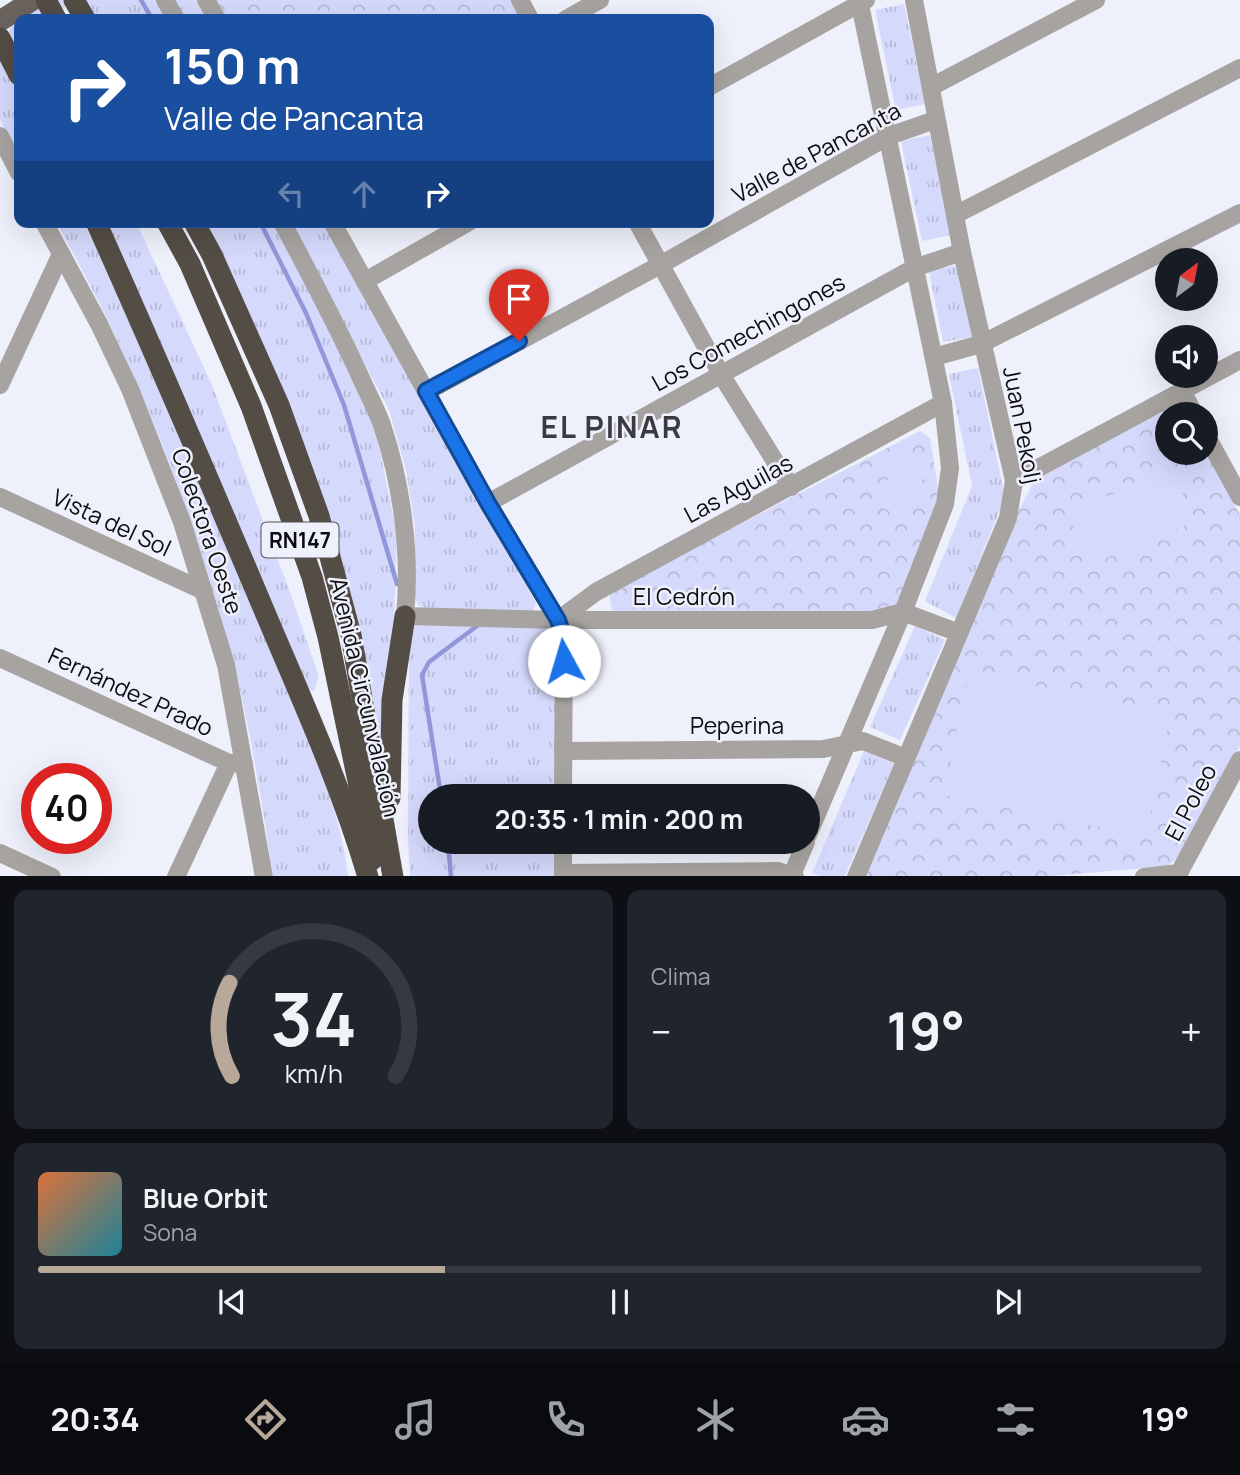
<!DOCTYPE html>
<html lang="es">
<meta charset="utf-8">
<style>
:root{--surface:#171b24;--page:#20242c;--text:#f1f3f6;--muted:#9ea1a6;--line:#363941;--accent:#b8a899}
body{margin:0;font-family:Manrope,sans-serif;background:var(--page);color:var(--text);height:100vh;display:flex;flex-direction:column;font-size:26px;white-space:nowrap}
*{box-sizing:border-box;margin:0}
p{font-size:23px;color:var(--muted)}
.icon{flex:none;width:38px;height:38px;fill:none;stroke:currentColor;stroke-width:2;stroke-linecap:round;stroke-linejoin:round}
.map{position:relative;height:876px;overflow:hidden}
.sheet{display:flex;flex-direction:column;gap:14px;padding:14px;background:#0d0f14;flex:1}
.sheet>*{flex:none}
.guide{position:absolute;left:14px;top:14px;width:700px;height:214px;border-radius:14px;box-shadow:0 7px 28px #0002;background:#1a4fa0;color:#fff;overflow:hidden}
.needle{width:46px;rotate:32deg}
.fabs{position:absolute;left:1155px;top:248px;display:grid;gap:14px}
.fabs a{display:grid;place-items:center;width:63px;height:63px;border-radius:50%;background:var(--surface);box-shadow:0 7px 28px #0002;font-size:35px}
.speed{position:absolute;left:21px;top:763px;display:flex;gap:14px;font-size:35px;font-weight:700;text-align:center}
.speed>*{display:grid;place-content:center;width:91px;height:91px;border-radius:50%;background:var(--surface);box-shadow:0 7px 28px #0002;line-height:1}
.speed .limit{border:10px solid #d22;background:#fff;color:#111}
.pin{position:absolute;display:grid;place-items:center;width:60px;height:60px;color:#fff;margin:-72px -30px;border-radius:50% 50% 50% 0;rotate:-45deg;box-shadow:0 0 7px #0007}
.pin .icon{rotate:45deg}
.me{position:absolute;width:77px;margin:-38px;rotate:354deg;stroke-linejoin:round;filter:drop-shadow(0 0 5px #0008)}
.turn{display:flex;align-items:center;gap:24px;height:147px;padding:0 35px;font-size:32px}
.turn .icon{width:91px;height:91px;stroke-width:2.5}
.turn b{display:block;font-size:49px;line-height:60px}
.lanes{display:flex;align-items:center;height:66px;padding:0 35px;background:#0003;justify-content:center;gap:35px;direction:ltr}
.lanes .off{opacity:.35}
.big{font-size:52px;font-weight:700;line-height:1.1}
.sheet .tile{flex:1;display:flex;flex-direction:column;justify-content:center;gap:10px;min-width:0;padding:0 24px;border-radius:14px;background:var(--page)}
.sheet .dial{align-items:center;gap:0}
.dial svg{height:182px;overflow:visible;fill:none;stroke:var(--line);stroke-width:7;stroke-linecap:round;text-anchor:middle}
.dial text{fill:var(--text);stroke:none}
.song{display:flex;align-items:center;gap:21px}
.cover{width:84px;height:84px;border-radius:10px;background:linear-gradient(135deg,hsl(20 70% 55%),hsl(190 70% 35%))}
.played{height:7px;border-radius:4px;background:linear-gradient(90deg,var(--accent) 35%,var(--line) 35%)}
.keys{display:flex;justify-content:space-around;direction:ltr}
.heat{display:flex;justify-content:space-between;align-items:center;font-size:38px;direction:ltr}
.sheet .tiles{flex:1;display:grid;gap:14px;grid-template-columns:1fr 1fr}
.tile:last-child{grid-column:span 2}
.trip{position:absolute;left:418px;top:784px;width:402px;height:70px;border-radius:35px;background:var(--surface);box-shadow:0 7px 28px #0002;font-weight:700;line-height:70px;text-align:center}
.tabs{display:flex;height:112px;justify-content:space-around;align-items:center;background:#090b0e;color:var(--muted)}
.tabs .icon{width:49px;height:49px}
.tabs .selected{color:var(--accent)}
.tabs b{font-size:32px;color:var(--text)}
.map>svg:first-child{display:block}
.grass{fill:url(#grass-tufts)}
.park{fill:url(#park-crowns)}
.pitch{fill:#d5dafc}
.lines{fill:none;stroke-linecap:round;stroke-linejoin:round}
.stream{stroke:#9197d9;stroke-width:4.5}
.minor{stroke:#a7a3a0;stroke-width:18}
.major{stroke:#6a635e;stroke-width:21}
.highway{stroke:#544d46;stroke-width:21}
.route-casing{stroke:#114b97;stroke-width:18}
.route{stroke:#1a73e8;stroke-width:12}
.labels{text-anchor:middle;dominant-baseline:central;stroke-width:5;stroke-linejoin:round;paint-order:stroke}
.shield{fill:#eef0fb;stroke:#505056;stroke-width:2}
.shield-label{font-size:21px;font-weight:bold;fill:#0c0c10}
.street-label{font-size:23px;fill:#0c0c10;stroke:#eef0fb}
.district-label{font-size:30px;font-weight:bold;letter-spacing:2px;fill:#393a42;stroke:#eef0fb}
</style>
<div class="map">
<svg width="1240" height="877" viewBox="0 0 1240 877">
<defs>
<pattern id="grass-tufts" width="24" height="20" patternUnits="userSpaceOnUse" patternTransform="scale(1.75)"><rect width="24" height="20" fill="#d5dafc"/><path d="M3 7l-1-3M5 7V3M7 7l1-3M15 17l-1-3M17 17v-4M19 17l1-3" fill="none" stroke="#b6bad7"/></pattern>
<pattern id="park-crowns" width="20" height="18" patternUnits="userSpaceOnUse" patternTransform="scale(1.75)"><rect width="20" height="18" fill="#d5dafc"/><path d="M2 6a3 3 0 1 1 6 0M12 15a3 3 0 1 1 6 0" fill="none" stroke="#b6bad7"/></pattern>
</defs>
<rect width="100%" height="100%" fill="#eef0fb"/>
<g class="grass">
<path d="M 46,0 L 76,0 L 46,19 L 19,19 L 19,52 L 9,32 L 12,21 Z"/>
<path d="M 84,0 L 156,0 L 166,19 L 96,19 Z"/>
<path d="M 175,0 L 196,0 L 206,19 L 185,19 Z"/>
<path d="M 904,4 L 925,104 L 896,110 L 875,10 Z"/>
<path d="M 0,53 L 19,92 L 19,158 L 0,120 Z"/>
<path d="M 930,135 L 951,235 L 922,241 L 901,141 Z"/>
<path d="M 56,222 L 83,222 L 96,247 C 152,375 208,503 263,632 C 296,711 338,791 348,876 L 273,876 C 263,809 252,740 236,673 C 196,516 136,363 56,222 Z"/>
<path d="M 106,222 L 136,222 L 212,385 L 291,595 L 319,677 L 314,691 L 304,688 Z"/>
<path d="M 207,222 L 274,222 L 335,337 L 374,422 L 397,534 L 394,625 L 382,787 L 360,636 L 244,301 Z"/>
<path d="M 291,222 L 326,222 L 536,603 L 533,612 L 428,610 L 418,605 L 414,594 L 415,526 L 406,470 L 389,410 Z"/>
<path d="M 958,265 L 972,337 L 943,342 L 929,271 Z"/>
<path d="M 978,368 L 1005,497 L 956,618 L 925,601 L 972,486 L 949,374 Z"/>
<path d="M 420,625 L 545,628 L 554,636 L 557,796 L 430,796 L 430,842 L 557,842 L 557,876 L 410,876 L 408,839 L 409,638 L 414,626 Z"/>
<path d="M 915,626 L 945,640 L 900,740 L 870,727 Z"/>
<path d="M 864,751 L 894,764 L 845,876 L 820,876 L 812,873 Z"/>
</g>
<g class="park">
<path d="M 213,0 L 513,0 L 524,19 L 224,19 Z"/>
<path d="M 1171,408 L 1178,408 L 1188,415 L 1167,415 L 1167,453 L 1206,453 L 1206,450 L 1240,515 L 1240,746 L 1178,858 L 1167,866 L 1052,876 L 863,877 L 1017,514 L 1033,483 L 1041,474 Z"/>
<path d="M 920,431 L 930,438 L 940,500 L 902,599 L 894,609 L 886,613 L 612,611 L 609,592 Z"/>
</g>
<g class="pitch">
<path d="M 901,453 L 929,466 L 904,518 L 876,505 Z"/>
<path d="M 1173,469 L 1194,522 L 1089,565 L 1067,513 Z"/>
<path d="M 969,672 L 1171,713 L 1146,837 L 944,795 Z"/>
</g>
<g class="lines">
<g class="stream">
<path d="M 141,0 L 152,19"/>
<path d="M 260,222 L 306,313 L 344,405 L 397,584"/>
<path d="M 441,796 L 422,675 L 429,662 L 481,623"/>
<path d="M 448,842 L 451,877"/>
</g>
<g class="minor">
<path d="M 165,0 L 176,19"/>
<path d="M 206,0 L 217,19"/>
<path d="M 520,0 L 530,19"/>
<path d="M 566,19 L 600,0"/>
<path d="M 709,87 L 866,0"/>
<path d="M 931,87 L 1096,0"/>
<path d="M 0,136 L 19,173"/>
<path d="M 955,215 L 1240,68"/>
<path d="M 44,222 L 99,324 L 130,389 L 182,522 L 226,665 L 264,877"/>
<path d="M 282,222 C 309,273 336,323 360,376 C 367,392 376,408 382,425 C 402,485 411,552 405,616 L 558,620 L 872,620 L 903,612 L 959,633"/>
<path d="M 332,222 L 488,503 L 558,620 L 564,638 L 563,796"/>
<path d="M 637,222 L 722,376 L 791,487"/>
<path d="M 365,281 L 469,222"/>
<path d="M 934,357 L 981,344 L 1240,213"/>
<path d="M 0,385 L 61,254"/>
<path d="M 1182,391 L 1195,415"/>
<path d="M 426,392 L 660,265 L 889,136 L 935,120"/>
<path d="M 1206,435 L 1240,497"/>
<path d="M 1014,481 L 1240,360"/>
<path d="M 0,497 L 204,591"/>
<path d="M 488,503 L 914,268 L 962,252"/>
<path d="M 558,620 L 596,592 L 943,403"/>
<path d="M 0,658 L 229,763 L 244,764"/>
<path d="M 563,751 L 823,749 L 863,741 L 906,758"/>
<path d="M 808,835 L 903,612 L 945,504 L 950,468 L 943,403 L 859,0"/>
<path d="M 563,842 L 563,877"/>
<path d="M 0,853 L 52,877"/>
<path d="M 563,873 L 778,871 L 795,877"/>
<path d="M 176,877 L 229,763"/>
<path d="M 791,877 L 806,842"/>
<path d="M 856,877 L 1008,518 L 1014,481 L 962,252 L 914,0"/>
<path d="M 1144,877 L 1179,873 L 1240,760"/>
</g>
<path class="major" d="M 0,21 L 33,0"/>
<g class="highway">
<path d="M 46,0 L 56,19"/>
<path d="M 74,0 L 85,19"/>
<path d="M 0,38 L 19,75"/>
<path d="M 96,222 C 154,351 209,480 264,610 C 301,698 341,785 368,877"/>
<path d="M 167,222 L 190,264 L 251,406 L 312,577 L 328,637 L 368,829 L 372,860"/>
<path d="M 194,222 L 212,255 L 279,405 L 319,516 L 351,635 L 393,877"/>
<path d="M 390,798 L 392,700 L 405,616"/>
</g>
</g>
<g class="lines">
<defs>
<path id="route" d="M 519,341 L 426,391 L 488,503 L 558,620 L 564,638 L 564,661"/>
</defs>
<use href="#route" class="route-casing"/>
<use href="#route" class="route"/>
</g>
<g class="labels">
<rect class="shield" x="261.5" y="522.5" width="77" height="35" rx="5"/>
<g class="shield-label">
<text x="300" y="540">RN147</text>
</g>
<g class="street-label">
<text transform="translate(816 152) rotate(-28)">Valle de Pancanta</text>
<text transform="translate(748 332) rotate(-29)">Los Comechingones</text>
<text transform="translate(1023 425) rotate(79)">Juan Pekolj</text>
<text transform="translate(738 488) rotate(-28)">Las Aguilas</text>
<text transform="translate(112 522) rotate(25)">Vista del Sol</text>
<text transform="translate(208 531) rotate(71)">Colectora Oeste</text>
<text x="684" y="596">El Cedrón</text>
<text transform="translate(131 691) rotate(25)">Fernández Prado</text>
<text transform="translate(366 697) rotate(77)">Avenida Circunvalación</text>
<text x="737" y="725">Peperina</text>
<text transform="translate(1190 802) rotate(-62)">El Poleo</text>
</g>
<g class="district-label">
<text x="612" y="426">EL PINAR</text>
</g>
</g>
</svg>
<div class="fabs">
<a><svg class="needle" viewBox="-14 -14 28 28"><path d="M0-13l5 13h-10z" fill="#e53935"/><path d="M0 13l5-13h-10z" fill="#9ea1a6"/></svg></a>
<a><svg class="icon" aria-label="sound" viewBox="0 0 24 24"><path d="M4 9h4l5-4v14l-5-4H4zM17 9q2 3 0 6"/></svg></a>
<a><svg class="icon" aria-label="search" viewBox="0 0 24 24"><circle cx="10" cy="10" r="6"/><path d="M15 15l6 6"/></svg></a>
</div>
<div class="speed"><div class="limit">40</div></div>
<div class="pin" style="left:519px;top:341px;background:#d93025"><svg class="icon" aria-label="arrive" viewBox="0 0 24 24"><path d="M6 21V4h12l-3 4 3 4H6"/></svg></div>
<svg class="me" style="left:564px;top:661px" viewBox="-20 -20 40 40"><circle r="19" fill="#fff"/><path d="M0-13L10 11 0 6-10 11z" fill="#1a73e8"/></svg>
<div class="trip">20:35 · 1 min · 200 m</div>
<div class="guide">
<div class="turn"><svg class="icon" aria-label="right" viewBox="0 0 24 24"><path d="M7 20v-9h11M14 6l5 5-5 5"/></svg><div><b>150 m</b>Valle de Pancanta</div></div>
<div class="lanes"><svg class="icon off" aria-label="left" viewBox="0 0 24 24"><path d="M17 20v-9H6M10 6l-5 5 5 5"/></svg><svg class="icon off" aria-label="ahead" viewBox="0 0 24 24"><path d="M12 20V5M6 11l6-6 6 6"/></svg><svg class="icon" aria-label="right" viewBox="0 0 24 24"><path d="M7 20v-9h11M14 6l5 5-5 5"/></svg></div>
</div>
</div>
<section class="sheet">
<div class="tiles">
<div class="tile dial"><svg viewBox="0 0 100 80">
<path d="M14 69A42 42 0 1 1 86 69"/>
<path d="M14 69A42 42 0 0 1 13 28" stroke="#b8a899"/>
<text x="50" y="56" font-size="32" font-weight="700">34</text>
<text x="50" y="72" font-size="11">km/h</text>
</svg></div>
<div class="tile"><p>Clima</p>
<div class="heat"><a>−</a><b class="big">19°</b><a>+</a></div>
</div>
<div class="tile">
<div class="song"><i class="cover"></i><div><b>Blue Orbit</b><p>Sona</p></div></div>
<div class="played"></div>
<div class="keys"><svg class="icon" aria-label="previous" viewBox="0 0 24 24"><path d="M18 5L8 12l10 7zM5 5v14"/></svg><svg class="icon" aria-label="pause" viewBox="0 0 24 24"><path d="M8 5v14M16 5v14"/></svg><svg class="icon" aria-label="next" viewBox="0 0 24 24"><path d="M6 5l10 7-10 7zM19 5v14"/></svg></div>
</div>
</div>
</section>
<nav class="tabs">
<b>20:34</b>
<svg class="icon selected" aria-label="directions" viewBox="0 0 24 24"><path d="M12 3l9 9-9 9-9-9zM9 14v-3h6M13 9l2 2-2 2"/></svg>
<svg class="icon" aria-label="music" viewBox="0 0 24 24"><path d="M9 18V5l10-2v13"/><circle cx="6" cy="18" r="3"/><circle cx="16" cy="16" r="3"/></svg>
<svg class="icon" aria-label="phone" viewBox="0 0 24 24"><path d="M5 4h4l2 5-3 2q2 4 5 5l2-3 5 2v4C11 20 4 13 5 4z"/></svg>
<svg class="icon" aria-label="climate" viewBox="0 0 24 24"><path d="M12 3v18M4 7l16 10M4 17L20 7"/></svg>
<svg class="icon" aria-label="car" viewBox="0 0 24 24"><path d="M5 17H2v-5l4-1 3-4h7l3 4 3 1v5h-3M9 17h6M6 11h13"/><circle cx="7" cy="17" r="2"/><circle cx="17" cy="17" r="2"/></svg>
<svg class="icon" aria-label="filters" viewBox="0 0 24 24"><path d="M4 7h16M4 17h16"/><circle cx="9" cy="7" r="2"/><circle cx="15" cy="17" r="2"/></svg>
<b>19°</b>
</nav>
